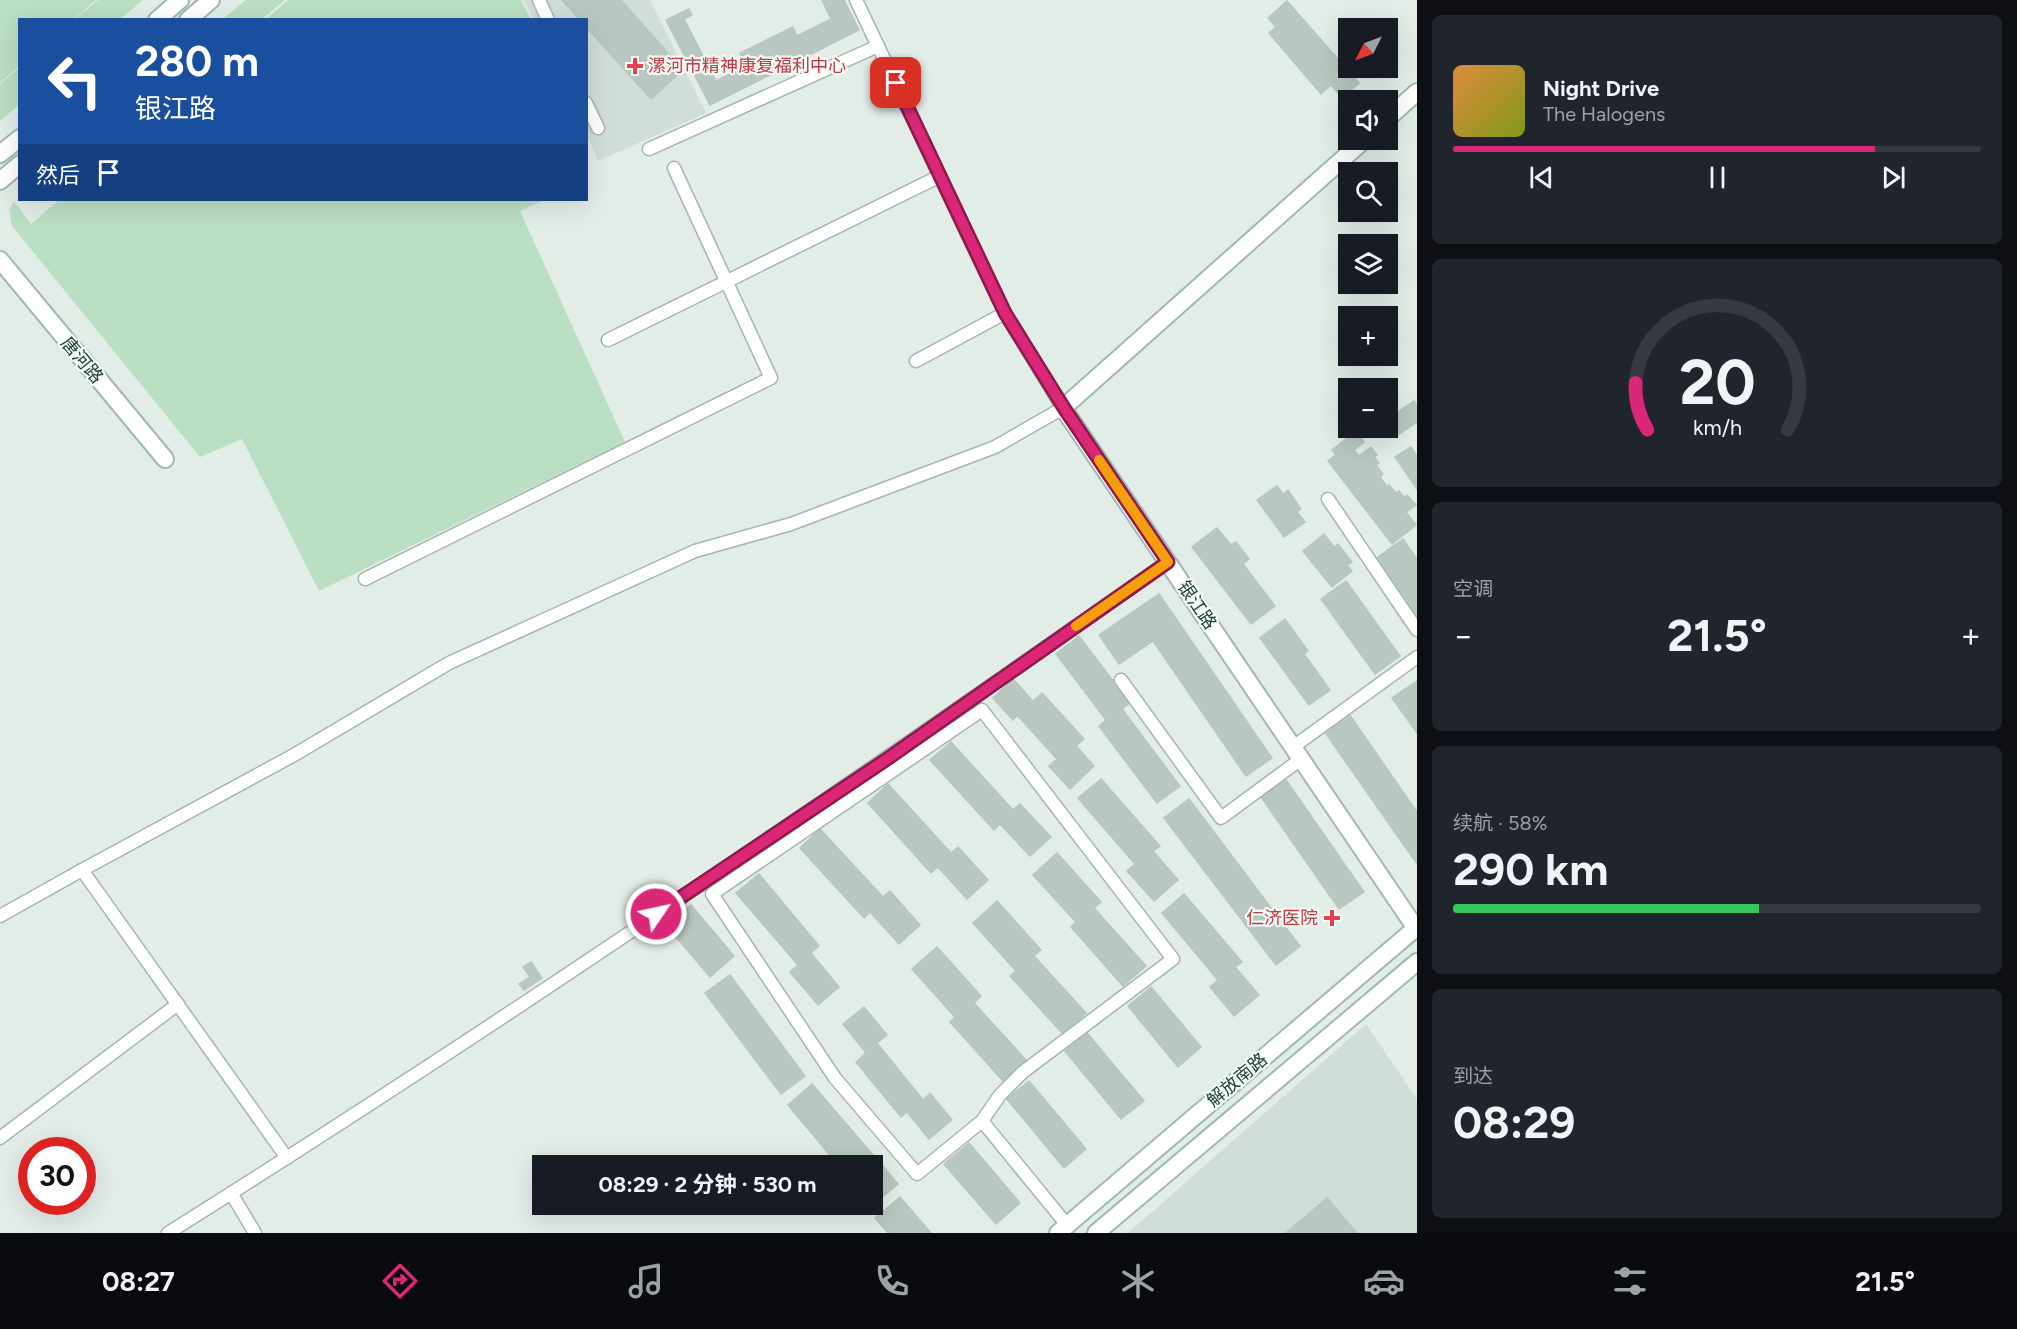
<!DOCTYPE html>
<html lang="zh">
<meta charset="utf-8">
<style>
:root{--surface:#171b24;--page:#20242c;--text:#f1f3f6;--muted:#9ea1a6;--line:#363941;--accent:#db2777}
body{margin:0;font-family:Figtree,"Noto Sans SC",sans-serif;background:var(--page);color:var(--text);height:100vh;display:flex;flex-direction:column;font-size:22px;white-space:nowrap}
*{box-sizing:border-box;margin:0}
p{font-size:20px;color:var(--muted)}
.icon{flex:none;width:33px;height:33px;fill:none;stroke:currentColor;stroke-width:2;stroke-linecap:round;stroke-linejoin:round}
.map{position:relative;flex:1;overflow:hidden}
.panel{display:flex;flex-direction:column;gap:15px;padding:15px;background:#0d0f14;width:600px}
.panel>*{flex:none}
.guide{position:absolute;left:18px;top:18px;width:570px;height:183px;border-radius:0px;box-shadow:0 6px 24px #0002;background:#1a4fa0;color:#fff;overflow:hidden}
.needle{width:39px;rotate:228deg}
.tools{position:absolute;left:1338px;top:18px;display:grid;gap:12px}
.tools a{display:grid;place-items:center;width:60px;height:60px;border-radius:0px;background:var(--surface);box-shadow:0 6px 24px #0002;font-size:30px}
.speed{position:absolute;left:18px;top:1137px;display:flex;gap:12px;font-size:30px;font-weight:700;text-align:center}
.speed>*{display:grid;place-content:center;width:78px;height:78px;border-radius:50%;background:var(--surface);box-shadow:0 6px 24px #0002;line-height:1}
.speed .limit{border:9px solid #d22;background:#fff;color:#111}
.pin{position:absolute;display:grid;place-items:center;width:51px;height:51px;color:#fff;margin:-26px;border-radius:12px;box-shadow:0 3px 9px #0006}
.me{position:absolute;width:66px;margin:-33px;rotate:56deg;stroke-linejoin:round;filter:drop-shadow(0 0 4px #0008)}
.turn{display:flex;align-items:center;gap:21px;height:126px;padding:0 18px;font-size:27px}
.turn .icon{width:78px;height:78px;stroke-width:2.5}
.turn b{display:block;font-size:42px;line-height:51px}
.then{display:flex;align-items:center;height:57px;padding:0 18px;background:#0003;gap:12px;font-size:22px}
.big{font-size:45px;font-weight:700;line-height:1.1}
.panel .widget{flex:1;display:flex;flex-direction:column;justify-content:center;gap:9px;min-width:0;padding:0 21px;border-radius:9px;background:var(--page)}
.panel .dial{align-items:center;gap:0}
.dial svg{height:156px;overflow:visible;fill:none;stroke:var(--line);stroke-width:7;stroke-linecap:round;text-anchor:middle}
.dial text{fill:var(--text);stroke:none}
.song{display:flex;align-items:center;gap:18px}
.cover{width:72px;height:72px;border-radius:9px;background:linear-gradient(135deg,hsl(30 70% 55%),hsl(70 70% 35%))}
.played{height:6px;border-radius:3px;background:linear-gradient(90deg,var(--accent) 80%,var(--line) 80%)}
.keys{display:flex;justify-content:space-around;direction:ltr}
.heat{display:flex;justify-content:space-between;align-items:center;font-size:33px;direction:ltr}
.charge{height:9px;border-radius:4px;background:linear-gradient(90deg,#34c759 58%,var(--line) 0)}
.trip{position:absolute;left:532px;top:1155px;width:351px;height:60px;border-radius:0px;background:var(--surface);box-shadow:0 6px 24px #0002;font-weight:700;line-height:60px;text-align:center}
.tab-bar{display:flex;height:96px;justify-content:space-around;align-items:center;background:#090b0e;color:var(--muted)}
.tab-bar .icon{width:42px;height:42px}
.tab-bar .selected{color:var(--accent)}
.tab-bar b{font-size:27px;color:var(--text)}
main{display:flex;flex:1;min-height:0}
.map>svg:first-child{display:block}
.built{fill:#d1ddd7}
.green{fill:#bbdfc3}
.building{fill:#b8c8c1;stroke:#b5c7bf;stroke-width:1.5}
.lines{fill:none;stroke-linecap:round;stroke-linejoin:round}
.street-casing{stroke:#a5b5af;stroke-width:15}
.secondary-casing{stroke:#a1b9af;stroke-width:20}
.street{stroke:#fff;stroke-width:12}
.secondary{stroke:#fff;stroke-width:16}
.route-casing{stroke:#8e194d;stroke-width:15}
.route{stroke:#db2777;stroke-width:10}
.slow{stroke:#f59e0b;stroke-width:10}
.health-dot{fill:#e0444e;stroke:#f4faf6;stroke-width:2}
.labels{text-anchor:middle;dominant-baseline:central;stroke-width:4.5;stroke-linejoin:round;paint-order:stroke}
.health-label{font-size:18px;fill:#be3a42;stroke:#f4faf6;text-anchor:start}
.street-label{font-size:18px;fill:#223f36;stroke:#f4faf6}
</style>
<main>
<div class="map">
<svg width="1417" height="1233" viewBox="0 0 1417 1233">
<rect width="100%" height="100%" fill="#e3ede8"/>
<g class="built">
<path d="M 524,0 L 650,0 L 706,113 L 598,161 L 587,135 L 586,20 L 533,19 Z"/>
<path d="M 1366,1024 L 1417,1099 L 1417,1233 L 1128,1233 Z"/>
</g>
<g class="green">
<path d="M 0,0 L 96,0 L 74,19 L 20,20 L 19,66 L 0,83 Z"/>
<path d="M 98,0 L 143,0 L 120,19 L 75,19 Z"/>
<path d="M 246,0 L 285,0 L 262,19 L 223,19 Z"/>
<path d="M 288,0 L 521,0 L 531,19 L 266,19 Z"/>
<path d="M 19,68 L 19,105 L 0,121 L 0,84 Z"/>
<path d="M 59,200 L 544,200 L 520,211 L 625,442 L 319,591 L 242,439 L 200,457 L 12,226 L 9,209 L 14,201 L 31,224 Z"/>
</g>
<g class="building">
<path d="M 562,0 L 621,0 L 683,70 L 651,99 L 586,27 L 586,20 L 580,20 Z"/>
<path d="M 822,0 L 844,0 L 859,30 L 710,105 L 666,20 L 689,9 L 692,15 L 684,19 L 716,81 L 746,66 L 740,53 L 793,27 L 797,36 L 831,19 Z"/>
<path d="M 1287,1 L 1359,83 L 1342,98 L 1331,85 L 1321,94 L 1269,33 L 1276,27 L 1268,18 Z"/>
<path d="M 1414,401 L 1417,406 L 1417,422 L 1395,437 L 1388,427 L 1388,419 Z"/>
<path d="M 1356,431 L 1364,442 L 1354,450 L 1359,456 L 1371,447 L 1377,455 L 1374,457 L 1379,463 L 1376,465 L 1383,474 L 1380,477 L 1387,487 L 1389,485 L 1396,493 L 1399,491 L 1404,497 L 1407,495 L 1416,505 L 1406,512 L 1416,525 L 1392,544 L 1328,461 L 1336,455 L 1332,450 Z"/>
<path d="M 1411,447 L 1417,456 L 1417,489 L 1395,457 Z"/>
<path d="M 1277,486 L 1283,494 L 1288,490 L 1301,509 L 1297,512 L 1305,522 L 1284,537 L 1257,500 Z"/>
<path d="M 1217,528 L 1231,545 L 1236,542 L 1249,559 L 1243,564 L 1275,606 L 1251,624 L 1192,547 Z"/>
<path d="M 1324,534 L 1334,547 L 1338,544 L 1352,562 L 1347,565 L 1352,571 L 1332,587 L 1303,551 Z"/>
<path d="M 1403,539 L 1417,559 L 1417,619 L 1374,560 Z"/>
<path d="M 1346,581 L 1400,656 L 1375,674 L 1321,599 Z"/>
<path d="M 1159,594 L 1272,758 L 1246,776 L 1153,641 L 1119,664 L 1099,635 Z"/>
<path d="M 1285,619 L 1308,651 L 1304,654 L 1330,690 L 1309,705 L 1260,638 Z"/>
<path d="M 1079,636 L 1130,703 L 1122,709 L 1180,786 L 1157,803 L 1099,726 L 1106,720 L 1056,654 Z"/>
<path d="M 1013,679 L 1033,701 L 1042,693 L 1084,739 L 1076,746 L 1094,766 L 1070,789 L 1049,766 L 1057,759 L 1017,715 L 1013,720 L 993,698 Z"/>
<path d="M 1417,681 L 1417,733 L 1392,698 Z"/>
<path d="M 1347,711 L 1417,812 L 1417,864 L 1322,728 Z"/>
<path d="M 951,742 L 1013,810 L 1020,804 L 1051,837 L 1030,856 L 1000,824 L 994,830 L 930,760 Z"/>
<path d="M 1101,779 L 1160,846 L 1153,851 L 1178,880 L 1154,901 L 1127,871 L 1135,864 L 1078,798 Z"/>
<path d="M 1286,780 L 1364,892 L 1339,909 L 1261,797 Z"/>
<path d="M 888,784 L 951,853 L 958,847 L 988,880 L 967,899 L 938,867 L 931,873 L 868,803 Z"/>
<path d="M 1189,799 L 1300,946 L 1276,965 L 1164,818 Z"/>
<path d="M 820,829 L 883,897 L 890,891 L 920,925 L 899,944 L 870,912 L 864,918 L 800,848 Z"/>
<path d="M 1057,853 L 1101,902 L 1094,908 L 1146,966 L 1123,986 L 1071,927 L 1076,922 L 1033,875 Z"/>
<path d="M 759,874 L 819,946 L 811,953 L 839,987 L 818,1005 L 790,972 L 798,965 L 736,893 Z"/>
<path d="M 1184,894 L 1242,962 L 1235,967 L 1259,995 L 1234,1016 L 1210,987 L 1218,980 L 1162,913 Z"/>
<path d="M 997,901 L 1041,950 L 1034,956 L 1086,1013 L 1063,1034 L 1010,976 L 1016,971 L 973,923 Z"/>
<path d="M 691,905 L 734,956 L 710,977 L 666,925 Z"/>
<path d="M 937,947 L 981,996 L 974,1003 L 1026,1060 L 1003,1081 L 950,1022 L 955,1017 L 912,969 Z"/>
<path d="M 531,962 L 542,978 L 524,990 L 519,984 L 530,977 L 523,967 Z"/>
<path d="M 730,975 L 805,1076 L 781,1094 L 705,993 Z"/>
<path d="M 1151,987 L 1201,1047 L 1178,1067 L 1128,1006 Z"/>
<path d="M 864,1007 L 887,1035 L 877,1043 L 923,1100 L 930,1093 L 952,1120 L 929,1139 L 907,1112 L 901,1117 L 856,1062 L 866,1053 L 843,1024 Z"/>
<path d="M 1087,1033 L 1144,1101 L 1121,1119 L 1065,1051 Z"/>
<path d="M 1029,1081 L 1086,1149 L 1064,1168 L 1007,1099 Z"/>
<path d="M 812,1084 L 898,1184 L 873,1205 L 873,1166 L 839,1166 L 788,1105 Z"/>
<path d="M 969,1143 L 1020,1203 L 996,1224 L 944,1164 Z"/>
<path d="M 900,1197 L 931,1233 L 888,1233 L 875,1218 Z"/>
<path d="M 1327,1198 L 1357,1233 L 1286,1233 Z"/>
</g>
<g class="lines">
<defs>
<g id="street">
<path d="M 539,0 L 548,20"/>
<path d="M 586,103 L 598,128"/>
<path d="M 649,149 L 878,46"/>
<path d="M 608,340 L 940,176"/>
<path d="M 916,361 L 1005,313"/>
<path d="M 1328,499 L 1417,630"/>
<path d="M 365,579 L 771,378 L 674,168"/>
<path d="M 1121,680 L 1221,818 L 1301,759"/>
<path d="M 1293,747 L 1417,657"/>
<path d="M 0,916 L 82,870"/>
<path d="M 982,1121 L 917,1174 L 835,1078 L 712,894 L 982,710 L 1173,959 L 1023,1072 L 1000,1095 L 982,1121 L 1067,1225"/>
<path d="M 0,1138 L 178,1004"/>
<path d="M 287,1158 L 82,870 L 294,755 L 449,663 L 695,551 L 791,524 L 995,447 L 1063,408 L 1005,313 L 856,0"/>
<path d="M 231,1193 L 255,1233"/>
<path d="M 168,1233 C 508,1020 839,792 1168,562"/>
</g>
<g id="secondary">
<path d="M 157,20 L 180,0"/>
<path d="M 188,20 L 211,0"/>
<path d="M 1388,118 L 1417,92"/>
<path d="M 1364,140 L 1063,408 L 1417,930"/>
<path d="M 0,154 L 20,138"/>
<path d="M 0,181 L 20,164"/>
<path d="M 0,260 L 165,459"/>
<path d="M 1058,1233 L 1417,927"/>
<path d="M 1096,1233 L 1417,962"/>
</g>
</defs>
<use href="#street" class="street-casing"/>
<use href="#secondary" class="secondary-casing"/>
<use href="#street" class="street"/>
<use href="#secondary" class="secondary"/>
</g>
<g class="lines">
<defs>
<path id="route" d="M 656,914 L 887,759 L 1168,562 L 1064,408 L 1005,313 L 896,83"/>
</defs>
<use href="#route" class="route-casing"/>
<use href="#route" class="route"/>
<path class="slow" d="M 1076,626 L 1168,562 L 1099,460"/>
</g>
<g class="health-dot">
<path d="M632 57h6v6h6v6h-6v6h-6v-6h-6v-6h6z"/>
<path d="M1329 909h6v6h6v6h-6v6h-6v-6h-6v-6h6z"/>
</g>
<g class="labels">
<g class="health-label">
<text x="648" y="66">漯河市精神康复福利中心</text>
<text x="1318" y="918" text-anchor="end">仁济医院</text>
</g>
<g class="street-label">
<text transform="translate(82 360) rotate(50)">唐河路</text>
<text transform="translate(1197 605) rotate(56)">银江路</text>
<text transform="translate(1237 1080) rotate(-40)">解放南路</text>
</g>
</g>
</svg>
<div class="tools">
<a><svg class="needle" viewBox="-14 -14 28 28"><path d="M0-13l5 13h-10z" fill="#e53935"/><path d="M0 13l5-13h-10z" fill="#9ea1a6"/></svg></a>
<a><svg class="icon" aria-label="sound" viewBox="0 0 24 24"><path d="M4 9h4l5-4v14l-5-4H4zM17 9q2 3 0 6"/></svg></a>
<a><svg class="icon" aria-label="search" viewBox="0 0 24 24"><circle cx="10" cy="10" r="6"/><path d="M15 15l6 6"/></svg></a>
<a><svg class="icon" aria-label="layers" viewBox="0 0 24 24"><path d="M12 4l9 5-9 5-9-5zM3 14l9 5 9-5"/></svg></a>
<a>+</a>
<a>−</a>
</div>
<div class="speed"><div class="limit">30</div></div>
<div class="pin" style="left:896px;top:83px;background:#d93025"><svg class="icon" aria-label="arrive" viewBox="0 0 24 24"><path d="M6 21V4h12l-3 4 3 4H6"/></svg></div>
<svg class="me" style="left:656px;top:914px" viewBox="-20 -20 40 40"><circle r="17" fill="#db2777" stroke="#fff" stroke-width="3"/><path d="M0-11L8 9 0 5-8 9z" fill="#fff"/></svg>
<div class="trip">08:29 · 2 分钟 · 530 m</div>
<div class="guide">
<div class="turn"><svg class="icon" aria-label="left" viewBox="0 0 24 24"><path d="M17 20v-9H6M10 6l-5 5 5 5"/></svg><div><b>280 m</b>银江路</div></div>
<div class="then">然后<svg class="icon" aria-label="arrive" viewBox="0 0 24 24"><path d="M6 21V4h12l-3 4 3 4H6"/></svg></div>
</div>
</div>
<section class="panel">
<div class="widget">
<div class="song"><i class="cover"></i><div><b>Night Drive</b><p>The Halogens</p></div></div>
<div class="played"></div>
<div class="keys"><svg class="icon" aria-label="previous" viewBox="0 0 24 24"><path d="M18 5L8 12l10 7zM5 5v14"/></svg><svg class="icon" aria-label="pause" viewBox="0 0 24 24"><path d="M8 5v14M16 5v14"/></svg><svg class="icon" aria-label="next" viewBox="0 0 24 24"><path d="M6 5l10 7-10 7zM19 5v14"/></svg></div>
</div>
<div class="widget dial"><svg viewBox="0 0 100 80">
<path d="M14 69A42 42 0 1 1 86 69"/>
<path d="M14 69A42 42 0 0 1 8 45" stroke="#db2777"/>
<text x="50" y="56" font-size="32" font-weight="700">20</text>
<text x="50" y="72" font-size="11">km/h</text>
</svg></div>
<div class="widget"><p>空调</p>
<div class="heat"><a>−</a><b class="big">21.5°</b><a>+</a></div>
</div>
<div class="widget"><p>续航 · 58%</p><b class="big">290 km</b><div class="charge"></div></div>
<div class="widget"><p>到达</p><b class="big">08:29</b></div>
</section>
</main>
<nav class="tab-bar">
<b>08:27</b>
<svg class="icon selected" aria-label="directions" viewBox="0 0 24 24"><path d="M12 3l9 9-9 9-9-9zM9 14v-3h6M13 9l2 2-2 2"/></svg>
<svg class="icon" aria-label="music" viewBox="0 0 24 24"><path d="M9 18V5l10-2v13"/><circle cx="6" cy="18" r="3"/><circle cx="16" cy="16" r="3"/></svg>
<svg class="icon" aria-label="phone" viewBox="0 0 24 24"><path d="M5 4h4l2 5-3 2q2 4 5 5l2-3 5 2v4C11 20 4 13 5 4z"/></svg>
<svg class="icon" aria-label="climate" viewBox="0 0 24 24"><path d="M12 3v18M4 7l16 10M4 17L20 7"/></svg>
<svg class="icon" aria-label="car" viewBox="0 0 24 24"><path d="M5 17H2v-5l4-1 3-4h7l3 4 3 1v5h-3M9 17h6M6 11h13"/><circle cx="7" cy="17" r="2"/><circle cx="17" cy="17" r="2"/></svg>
<svg class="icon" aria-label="filters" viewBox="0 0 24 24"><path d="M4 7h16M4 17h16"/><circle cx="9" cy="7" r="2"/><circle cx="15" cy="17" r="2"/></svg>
<b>21.5°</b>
</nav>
